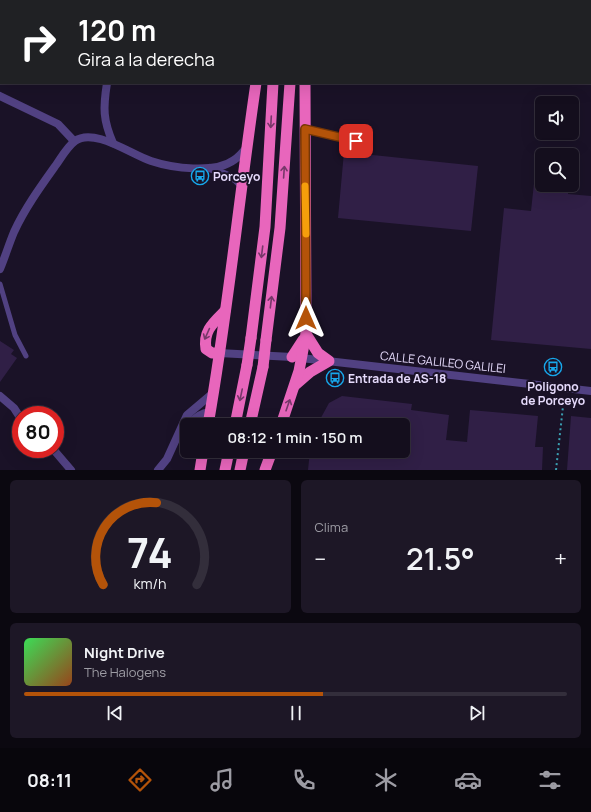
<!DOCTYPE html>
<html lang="es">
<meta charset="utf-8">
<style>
:root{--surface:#140e1d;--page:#1d1726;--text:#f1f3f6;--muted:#9d9ca4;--line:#332e3b;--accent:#b45309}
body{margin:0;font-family:Manrope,sans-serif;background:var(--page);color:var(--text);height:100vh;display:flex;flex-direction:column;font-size:15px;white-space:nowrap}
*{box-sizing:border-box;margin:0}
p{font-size:13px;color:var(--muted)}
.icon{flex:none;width:22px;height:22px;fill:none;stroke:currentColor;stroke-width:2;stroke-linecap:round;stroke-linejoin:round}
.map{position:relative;height:470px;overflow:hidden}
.details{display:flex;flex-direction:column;gap:10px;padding:10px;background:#0b0810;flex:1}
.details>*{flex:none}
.top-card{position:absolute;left:0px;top:0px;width:591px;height:84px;box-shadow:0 4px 16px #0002,0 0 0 1px var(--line);background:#202124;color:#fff;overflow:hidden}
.tools{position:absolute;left:535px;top:96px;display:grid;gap:8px}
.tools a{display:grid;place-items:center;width:44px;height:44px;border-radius:6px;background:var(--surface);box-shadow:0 4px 16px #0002,0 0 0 1px var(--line);font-size:20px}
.speed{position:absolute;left:12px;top:406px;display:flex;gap:8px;font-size:20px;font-weight:700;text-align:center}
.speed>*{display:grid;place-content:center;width:52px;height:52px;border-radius:50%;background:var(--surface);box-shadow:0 4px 16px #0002,0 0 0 1px var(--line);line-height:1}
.speed .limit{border:6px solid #d22;background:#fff;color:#111}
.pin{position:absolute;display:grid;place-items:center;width:34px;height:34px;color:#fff;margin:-17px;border-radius:8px;box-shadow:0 2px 6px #0006}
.me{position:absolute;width:44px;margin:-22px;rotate:0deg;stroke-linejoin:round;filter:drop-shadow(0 0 3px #0008)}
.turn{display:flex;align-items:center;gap:14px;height:84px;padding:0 12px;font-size:18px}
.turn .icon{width:52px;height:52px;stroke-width:2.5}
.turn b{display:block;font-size:28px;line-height:34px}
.big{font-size:30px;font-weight:600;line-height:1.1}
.details .tile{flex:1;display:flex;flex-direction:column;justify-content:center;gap:6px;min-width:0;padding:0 14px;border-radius:6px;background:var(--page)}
.details .dial{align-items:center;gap:0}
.dial svg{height:104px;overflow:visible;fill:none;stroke:var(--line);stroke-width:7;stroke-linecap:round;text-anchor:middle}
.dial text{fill:var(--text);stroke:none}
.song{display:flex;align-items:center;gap:12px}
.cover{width:48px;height:48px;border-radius:6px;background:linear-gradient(135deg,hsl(130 70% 55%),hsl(20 70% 35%))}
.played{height:4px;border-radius:2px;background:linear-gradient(90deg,var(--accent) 55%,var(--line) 55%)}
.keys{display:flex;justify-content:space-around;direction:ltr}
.heat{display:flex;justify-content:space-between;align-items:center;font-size:22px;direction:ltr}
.details .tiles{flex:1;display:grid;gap:10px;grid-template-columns:1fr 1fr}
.tile:last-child{grid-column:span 2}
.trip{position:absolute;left:180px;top:418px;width:230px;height:40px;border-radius:6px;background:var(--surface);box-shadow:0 4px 16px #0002,0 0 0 1px var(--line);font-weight:600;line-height:40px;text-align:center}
.tab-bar{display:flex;height:64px;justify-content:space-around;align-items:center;background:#08060c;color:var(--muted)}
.tab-bar .icon{width:28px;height:28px}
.tab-bar .current{color:var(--accent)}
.tab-bar b{font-size:18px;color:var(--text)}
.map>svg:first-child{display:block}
.building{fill:#301f46}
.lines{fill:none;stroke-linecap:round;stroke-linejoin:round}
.path{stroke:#3a9eb0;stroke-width:2;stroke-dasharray:2 3;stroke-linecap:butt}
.service{stroke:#514182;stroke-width:5}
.minor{stroke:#514182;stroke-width:8}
.trunk{stroke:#e866bc;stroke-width:11}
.trunk-bridge{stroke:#e866bc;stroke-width:11}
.oneway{stroke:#77386a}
.route-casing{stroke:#753606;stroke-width:10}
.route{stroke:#b45309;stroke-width:7}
.slow{stroke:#f59e0b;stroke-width:7}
.labels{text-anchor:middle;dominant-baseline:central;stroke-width:4;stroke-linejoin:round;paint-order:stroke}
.poi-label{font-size:12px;font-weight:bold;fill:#e6dbfc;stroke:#1a1227;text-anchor:start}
.street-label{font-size:12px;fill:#e6dbfc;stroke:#1a1227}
</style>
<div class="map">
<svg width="591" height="470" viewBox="0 0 591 470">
<rect width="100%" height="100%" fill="#1a1227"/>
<g class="building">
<path d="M 344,152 L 478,166 L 471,231 L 338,218 Z"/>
<path d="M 536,165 L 542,166 L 542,185 L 569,185 L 568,194 L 591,196 L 591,349 L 491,340 L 504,208 L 531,211 Z"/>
<path d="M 0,341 L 14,350 L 11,354 L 17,358 L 0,382 Z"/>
<path d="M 342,396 L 412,404 L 411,410 L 449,415 L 446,440 L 467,442 L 470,410 L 538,416 L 535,447 L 543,447 L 542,470 L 308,470 L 310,451 L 403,451 L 403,425 L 317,425 L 329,403 Z"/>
<path d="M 571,416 L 591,418 L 591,470 L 567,470 Z"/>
</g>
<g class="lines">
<path class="path" d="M 556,470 L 564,397"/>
<g class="service">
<path d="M 305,129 L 356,141"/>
<path d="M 0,284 L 15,335 L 26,356"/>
</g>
<g class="minor">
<path d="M 110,0 L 110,1"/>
<path d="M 107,83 C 103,108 103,120 113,143"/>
<path d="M 0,96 L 58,124 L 74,141"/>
<path d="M 210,168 L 235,179 L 241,185"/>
<path d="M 0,269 C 5,257 9,244 14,232 C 25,208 41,186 56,165 C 61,158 67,147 75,141 C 94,127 132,155 151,161 C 172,168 215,174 234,160 C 239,157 243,152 247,147"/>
<path d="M 219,353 L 292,357 L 591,391"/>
<path d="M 0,396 L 14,408 L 21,419"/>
<path d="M 188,425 C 194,418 201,413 210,412"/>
<path d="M 53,449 L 71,470"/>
<path d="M 158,470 L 167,459 L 187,415 L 213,393"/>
</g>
<g class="trunk">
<path d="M 304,0 L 304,1"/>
<path d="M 269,1 L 269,0"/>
<path d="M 278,1 L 278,0"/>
<path d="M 296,1 L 296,0"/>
<path d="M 251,338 L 265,227 L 273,83"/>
<path d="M 266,340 L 280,228 L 290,83"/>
<path d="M 219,353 L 212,353 L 206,349 C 203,331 213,323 225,311"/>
<path d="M 292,357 L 303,340"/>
<path d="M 295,385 L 310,372 L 329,361 L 318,353 L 306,334"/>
<path d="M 208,425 C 228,312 239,197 256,83"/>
<path d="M 235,425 L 247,365"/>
<path d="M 250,425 L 263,367"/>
<path d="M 281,425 L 299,371 L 306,334 L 305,83"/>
<path d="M 200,470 L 203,451"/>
<path d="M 225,470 L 229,451"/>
<path d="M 240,470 L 244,451"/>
<path d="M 265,470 L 272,451"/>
</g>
<g class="trunk-bridge">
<path d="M 247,365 L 251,338"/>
<path d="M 263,367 L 266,340"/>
</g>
</g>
<defs><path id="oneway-shaft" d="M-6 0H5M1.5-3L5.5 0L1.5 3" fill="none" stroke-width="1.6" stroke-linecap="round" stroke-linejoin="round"/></defs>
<g class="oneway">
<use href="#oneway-shaft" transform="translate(271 122) rotate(93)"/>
<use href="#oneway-shaft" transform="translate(284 172) rotate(-86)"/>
<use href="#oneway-shaft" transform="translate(262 252) rotate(97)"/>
<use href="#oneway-shaft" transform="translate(271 302) rotate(-83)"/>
<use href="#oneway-shaft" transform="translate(207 334) rotate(114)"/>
<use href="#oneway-shaft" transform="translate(241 395) rotate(102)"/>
<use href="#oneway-shaft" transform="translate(288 405) rotate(-71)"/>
</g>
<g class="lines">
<defs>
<path id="route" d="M 306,318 L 305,129 L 356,141"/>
</defs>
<use href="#route" class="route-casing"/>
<use href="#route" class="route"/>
<path class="slow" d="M 305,186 L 306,234"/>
</g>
<defs>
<symbol id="bus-ring" viewBox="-11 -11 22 22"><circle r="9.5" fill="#1a1227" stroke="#17a8ec" stroke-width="1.5"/><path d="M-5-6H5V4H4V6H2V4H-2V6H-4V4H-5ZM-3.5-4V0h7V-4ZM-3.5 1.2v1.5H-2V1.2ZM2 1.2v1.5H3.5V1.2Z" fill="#17a8ec"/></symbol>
</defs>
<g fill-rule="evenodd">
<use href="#bus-ring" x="190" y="166" width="20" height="20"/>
<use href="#bus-ring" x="543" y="357" width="20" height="20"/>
<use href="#bus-ring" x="325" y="368" width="20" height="20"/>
</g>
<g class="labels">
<g class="poi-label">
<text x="213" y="176">Porceyo</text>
<text x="348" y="378">Entrada de AS-18</text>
<text x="553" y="386" text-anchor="middle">Poligono<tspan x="553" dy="14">de Porceyo</tspan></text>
</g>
<g class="street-label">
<text transform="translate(443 362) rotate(6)">CALLE GALILEO GALILEI</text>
</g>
</g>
</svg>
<div class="tools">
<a><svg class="icon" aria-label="sound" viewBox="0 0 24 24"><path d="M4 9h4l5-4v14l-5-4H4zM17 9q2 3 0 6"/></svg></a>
<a><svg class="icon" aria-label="search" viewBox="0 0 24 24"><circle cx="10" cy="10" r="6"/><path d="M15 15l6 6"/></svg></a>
</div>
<div class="speed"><div class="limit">80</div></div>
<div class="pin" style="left:356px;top:141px;background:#d93025"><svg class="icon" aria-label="arrive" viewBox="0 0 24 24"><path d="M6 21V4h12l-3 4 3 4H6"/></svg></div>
<svg class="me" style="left:306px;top:318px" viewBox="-20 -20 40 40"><path d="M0-17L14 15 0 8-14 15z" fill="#b45309" stroke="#fff" stroke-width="4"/></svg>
<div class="trip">08:12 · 1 min · 150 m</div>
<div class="top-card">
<div class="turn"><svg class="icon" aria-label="right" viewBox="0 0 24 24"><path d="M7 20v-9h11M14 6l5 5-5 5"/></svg><div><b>120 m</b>Gira a la derecha</div></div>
</div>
</div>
<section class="details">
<div class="tiles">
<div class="tile dial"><svg viewBox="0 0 100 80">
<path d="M14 69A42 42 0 1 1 86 69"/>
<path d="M14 69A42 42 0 0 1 55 6" stroke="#b45309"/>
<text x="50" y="56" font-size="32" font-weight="700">74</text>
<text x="50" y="72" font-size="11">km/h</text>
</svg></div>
<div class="tile"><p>Clima</p>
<div class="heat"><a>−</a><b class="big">21.5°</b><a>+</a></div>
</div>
<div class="tile">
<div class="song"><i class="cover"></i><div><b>Night Drive</b><p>The Halogens</p></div></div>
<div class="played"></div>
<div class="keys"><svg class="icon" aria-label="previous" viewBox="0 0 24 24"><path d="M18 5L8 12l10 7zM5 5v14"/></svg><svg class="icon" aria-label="pause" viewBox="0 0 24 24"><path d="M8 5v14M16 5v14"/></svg><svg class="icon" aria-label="next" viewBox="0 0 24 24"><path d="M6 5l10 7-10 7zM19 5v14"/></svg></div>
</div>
</div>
</section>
<nav class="tab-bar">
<b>08:11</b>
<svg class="icon current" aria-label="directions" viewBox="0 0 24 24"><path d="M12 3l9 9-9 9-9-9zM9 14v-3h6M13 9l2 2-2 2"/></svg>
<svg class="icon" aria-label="music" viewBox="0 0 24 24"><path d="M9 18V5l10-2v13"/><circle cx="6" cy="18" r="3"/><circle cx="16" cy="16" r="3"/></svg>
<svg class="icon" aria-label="phone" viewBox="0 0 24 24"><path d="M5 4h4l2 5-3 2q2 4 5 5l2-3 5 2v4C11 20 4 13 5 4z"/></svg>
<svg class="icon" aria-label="climate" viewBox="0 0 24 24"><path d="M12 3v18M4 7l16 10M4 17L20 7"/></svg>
<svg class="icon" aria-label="car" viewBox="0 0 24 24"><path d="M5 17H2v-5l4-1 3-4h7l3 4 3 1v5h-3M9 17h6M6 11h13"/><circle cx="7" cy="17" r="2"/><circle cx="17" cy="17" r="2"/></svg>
<svg class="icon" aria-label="filters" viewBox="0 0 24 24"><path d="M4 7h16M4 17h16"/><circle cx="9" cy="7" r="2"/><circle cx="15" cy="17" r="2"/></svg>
</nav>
